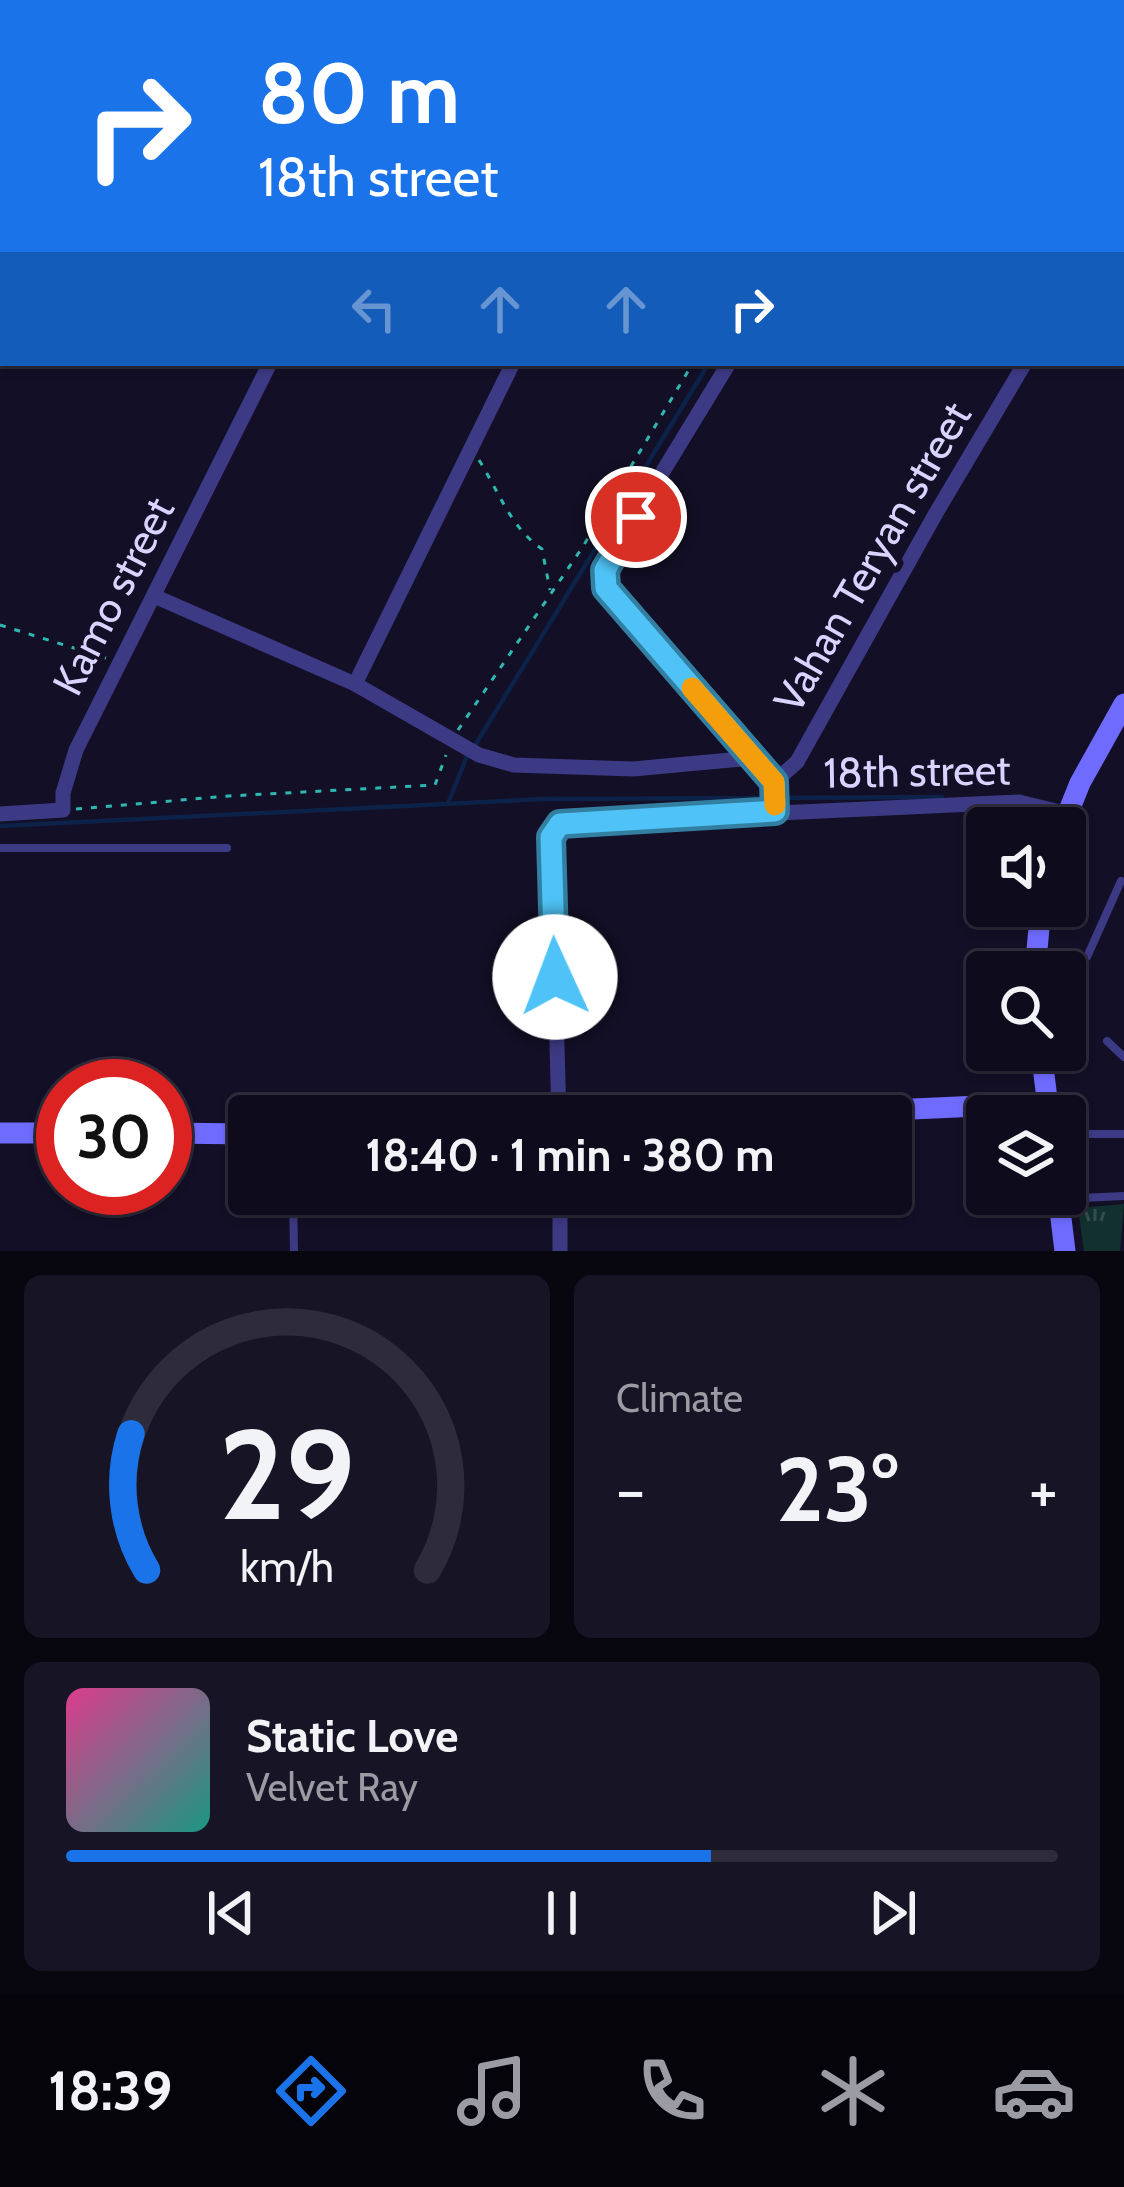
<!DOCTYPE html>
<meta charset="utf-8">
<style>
:root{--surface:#0e0b1c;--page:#171425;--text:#f1f3f6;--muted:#9b9ba3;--line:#2e2b3b;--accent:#1a73e8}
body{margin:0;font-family:Cabin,sans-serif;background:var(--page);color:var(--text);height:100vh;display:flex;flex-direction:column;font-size:45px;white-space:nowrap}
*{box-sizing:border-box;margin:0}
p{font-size:39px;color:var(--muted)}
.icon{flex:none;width:66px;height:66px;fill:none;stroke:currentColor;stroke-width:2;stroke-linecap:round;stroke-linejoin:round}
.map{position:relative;height:1251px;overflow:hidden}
.side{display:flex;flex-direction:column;gap:24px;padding:24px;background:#08060f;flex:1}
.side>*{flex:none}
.guide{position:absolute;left:0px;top:0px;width:1125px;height:366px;box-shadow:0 3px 9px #0004,0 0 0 3px var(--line);background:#1a73e8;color:#fff;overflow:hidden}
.controls{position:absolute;left:966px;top:807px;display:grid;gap:24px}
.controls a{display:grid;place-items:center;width:120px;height:120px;border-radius:12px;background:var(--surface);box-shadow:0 3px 9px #0004,0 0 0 3px var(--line);font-size:60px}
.speed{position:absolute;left:36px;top:1059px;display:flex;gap:24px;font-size:60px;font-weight:700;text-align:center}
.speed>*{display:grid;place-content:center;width:156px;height:156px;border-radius:50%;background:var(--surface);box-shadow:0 3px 9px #0004,0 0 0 3px var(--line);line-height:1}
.speed .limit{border:18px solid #d22;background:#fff;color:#111}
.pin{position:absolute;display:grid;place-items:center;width:102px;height:102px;color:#fff;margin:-51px;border:6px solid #fff;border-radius:50%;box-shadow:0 3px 12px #0007}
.me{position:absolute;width:132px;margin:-66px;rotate:358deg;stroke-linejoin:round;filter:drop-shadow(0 0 9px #0008)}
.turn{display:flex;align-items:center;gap:42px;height:252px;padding:0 60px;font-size:54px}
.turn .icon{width:156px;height:156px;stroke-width:2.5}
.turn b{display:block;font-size:84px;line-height:102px}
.lanes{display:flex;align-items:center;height:114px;padding:0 60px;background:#0003;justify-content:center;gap:60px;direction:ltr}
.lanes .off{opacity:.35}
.big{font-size:90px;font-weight:700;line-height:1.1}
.side .widget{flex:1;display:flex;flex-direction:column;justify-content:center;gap:18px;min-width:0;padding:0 42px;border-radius:18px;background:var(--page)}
.side .dial{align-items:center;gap:0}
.dial svg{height:312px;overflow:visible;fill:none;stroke:var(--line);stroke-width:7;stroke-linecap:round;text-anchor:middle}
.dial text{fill:var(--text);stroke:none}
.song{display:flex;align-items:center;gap:36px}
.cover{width:144px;height:144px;border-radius:18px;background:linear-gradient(135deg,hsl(330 70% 55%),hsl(170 70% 35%))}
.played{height:12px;border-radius:6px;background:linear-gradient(90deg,var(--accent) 65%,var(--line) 65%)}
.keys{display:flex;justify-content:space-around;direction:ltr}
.heat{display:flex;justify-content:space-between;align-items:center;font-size:66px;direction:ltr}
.side .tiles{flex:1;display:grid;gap:24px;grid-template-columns:1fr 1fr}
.widget:last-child{grid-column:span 2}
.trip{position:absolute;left:228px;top:1095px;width:684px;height:120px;border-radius:12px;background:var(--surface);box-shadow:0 3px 9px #0004,0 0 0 3px var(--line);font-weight:700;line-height:120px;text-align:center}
.tab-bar{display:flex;height:192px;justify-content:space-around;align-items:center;background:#06040b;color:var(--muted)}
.tab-bar .icon{width:84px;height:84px}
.tab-bar .on{color:var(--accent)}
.tab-bar b{font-size:54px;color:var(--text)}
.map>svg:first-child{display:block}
.grass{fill:url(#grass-tufts)}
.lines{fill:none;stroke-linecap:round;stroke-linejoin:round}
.stream{stroke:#0c2248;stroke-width:4.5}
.path{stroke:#2fb8b0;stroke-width:3;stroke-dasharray:6 9;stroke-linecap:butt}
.lane{stroke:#3d3a85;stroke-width:8}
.street{stroke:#3d3a85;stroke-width:15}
.secondary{stroke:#6f6bff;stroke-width:21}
.route-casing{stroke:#337fa1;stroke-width:30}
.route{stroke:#4fc3f7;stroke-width:21}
.slow{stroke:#f59e0b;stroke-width:21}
.labels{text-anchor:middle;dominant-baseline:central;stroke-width:12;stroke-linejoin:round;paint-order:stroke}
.street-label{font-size:42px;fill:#d9d4ff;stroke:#130f26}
</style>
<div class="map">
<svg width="1124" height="1251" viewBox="0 0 1124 1251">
<defs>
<pattern id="grass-tufts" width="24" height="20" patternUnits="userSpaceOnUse" patternTransform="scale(3)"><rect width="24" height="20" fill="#12302f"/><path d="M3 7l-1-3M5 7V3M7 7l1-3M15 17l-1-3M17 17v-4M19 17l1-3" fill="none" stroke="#344d4e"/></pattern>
</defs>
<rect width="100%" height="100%" fill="#130f26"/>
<path class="grass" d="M 1124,1204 L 1120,1251 L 1084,1251 L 1078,1208 Z"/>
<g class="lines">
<g class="stream">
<path d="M 922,3 L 924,0"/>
<path d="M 474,747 L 709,363"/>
<path d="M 449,801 L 467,756"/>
<path d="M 0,826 L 544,799 L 942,797"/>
</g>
<g class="path">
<path d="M 913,3 L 915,0"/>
<path d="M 479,460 C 499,492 511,528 542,549 L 550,590"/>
<path d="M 0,625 L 106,658"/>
<path d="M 458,730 L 582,548 L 693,363"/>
<path d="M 76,809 L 229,796 L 435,785 L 446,755"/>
</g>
<g class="lane">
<path d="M 0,848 L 227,848"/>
<path d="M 1038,959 L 1087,957 L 1121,881"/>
<path d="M 1107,1041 L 1124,1057"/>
<path d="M 1065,1134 L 1124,1134"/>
<path d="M 293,1194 L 294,1251"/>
<path d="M 1060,1199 L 1124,1196"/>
</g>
<g class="street">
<path d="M 445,3 L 446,0"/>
<path d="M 698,3 L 700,0"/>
<path d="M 944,3 L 946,0"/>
<path d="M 1122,264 L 1124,265"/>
<path d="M 729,363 L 612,555 L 605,570 L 606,588 L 774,782"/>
<path d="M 154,596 L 355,684 L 479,755 L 514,765 L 633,769 L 752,758"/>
<path d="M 355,684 L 513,363"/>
<path d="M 774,782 L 797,762 L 936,513 L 1025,363"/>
<path d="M 0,814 L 63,810 L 63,793 L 76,750 L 270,363"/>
<path d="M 559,1116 L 551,837 L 559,823 L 1019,802 L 1068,814"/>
<path d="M 560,1194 L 560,1251"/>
</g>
<g class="secondary">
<path d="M 1062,828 L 1080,783 L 1124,704"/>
<path d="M 1035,972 L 1041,906"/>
<path d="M 1041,1050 L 1049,1115"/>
<path d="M 755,1116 L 1048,1103"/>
<path d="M 0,1133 L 63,1133"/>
<path d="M 165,1133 L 249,1134"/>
<path d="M 1058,1194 L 1065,1251"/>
</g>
</g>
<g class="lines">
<defs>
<path id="route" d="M 555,977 L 551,837 L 560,824 L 775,811 L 774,782 L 606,588 L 605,570 L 636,517"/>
</defs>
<use href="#route" class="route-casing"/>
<use href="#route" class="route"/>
<path class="slow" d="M 692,688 L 774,782 L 775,805"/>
</g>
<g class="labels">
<g class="street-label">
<text transform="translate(872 557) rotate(-60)">Vahan Teryan street</text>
<text transform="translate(113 596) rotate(-63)">Kamo street</text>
<text transform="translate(917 771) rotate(-1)">18th street</text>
</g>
</g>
</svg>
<div class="controls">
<a><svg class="icon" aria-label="sound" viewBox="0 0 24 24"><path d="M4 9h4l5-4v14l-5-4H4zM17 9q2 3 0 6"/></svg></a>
<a><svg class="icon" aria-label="search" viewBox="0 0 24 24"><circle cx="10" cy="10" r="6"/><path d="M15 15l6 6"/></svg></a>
<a><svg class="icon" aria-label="layers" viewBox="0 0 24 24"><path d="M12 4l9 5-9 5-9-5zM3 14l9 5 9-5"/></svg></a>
</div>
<div class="speed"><div class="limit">30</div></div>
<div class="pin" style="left:636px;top:517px;background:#d93025"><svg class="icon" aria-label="arrive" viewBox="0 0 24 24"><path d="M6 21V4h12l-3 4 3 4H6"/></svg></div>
<svg class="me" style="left:555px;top:977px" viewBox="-20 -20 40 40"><circle r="19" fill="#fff"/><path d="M0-13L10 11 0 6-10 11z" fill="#4fc3f7"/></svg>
<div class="trip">18:40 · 1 min · 380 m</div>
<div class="guide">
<div class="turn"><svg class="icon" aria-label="right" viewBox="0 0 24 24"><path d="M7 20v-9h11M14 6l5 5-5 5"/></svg><div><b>80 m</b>18th street</div></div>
<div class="lanes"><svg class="icon off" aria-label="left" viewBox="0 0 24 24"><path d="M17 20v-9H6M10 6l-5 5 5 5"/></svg><svg class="icon off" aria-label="ahead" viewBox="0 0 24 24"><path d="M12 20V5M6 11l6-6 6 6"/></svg><svg class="icon off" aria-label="ahead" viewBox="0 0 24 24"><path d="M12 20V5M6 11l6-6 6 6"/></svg><svg class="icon" aria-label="right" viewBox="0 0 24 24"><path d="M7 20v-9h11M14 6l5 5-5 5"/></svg></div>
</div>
</div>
<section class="side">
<div class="tiles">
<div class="widget dial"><svg viewBox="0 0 100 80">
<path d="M14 69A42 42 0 1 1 86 69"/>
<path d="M14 69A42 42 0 0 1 10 34" stroke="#1a73e8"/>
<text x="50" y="56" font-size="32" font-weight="700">29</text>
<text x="50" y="72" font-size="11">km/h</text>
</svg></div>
<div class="widget"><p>Climate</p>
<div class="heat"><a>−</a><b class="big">23°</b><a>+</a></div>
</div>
<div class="widget">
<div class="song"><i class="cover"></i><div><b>Static Love</b><p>Velvet Ray</p></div></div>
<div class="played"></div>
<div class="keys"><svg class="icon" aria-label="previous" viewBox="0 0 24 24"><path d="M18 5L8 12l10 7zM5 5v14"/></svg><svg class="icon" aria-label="pause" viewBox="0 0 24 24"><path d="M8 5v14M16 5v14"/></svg><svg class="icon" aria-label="next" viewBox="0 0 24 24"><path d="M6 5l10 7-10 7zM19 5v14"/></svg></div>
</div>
</div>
</section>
<nav class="tab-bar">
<b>18:39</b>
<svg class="icon on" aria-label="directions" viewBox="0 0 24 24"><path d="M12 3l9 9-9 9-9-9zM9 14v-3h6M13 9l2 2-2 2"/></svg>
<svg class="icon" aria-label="music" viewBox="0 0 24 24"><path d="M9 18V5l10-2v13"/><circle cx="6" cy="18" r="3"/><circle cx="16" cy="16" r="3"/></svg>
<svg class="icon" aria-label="phone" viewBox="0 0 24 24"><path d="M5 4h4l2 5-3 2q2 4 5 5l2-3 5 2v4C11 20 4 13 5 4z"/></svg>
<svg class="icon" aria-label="climate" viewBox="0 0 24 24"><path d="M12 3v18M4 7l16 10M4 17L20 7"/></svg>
<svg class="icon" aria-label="car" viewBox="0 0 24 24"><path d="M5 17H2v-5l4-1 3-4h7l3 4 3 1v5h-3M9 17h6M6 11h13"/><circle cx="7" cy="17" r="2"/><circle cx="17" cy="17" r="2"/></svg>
</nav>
